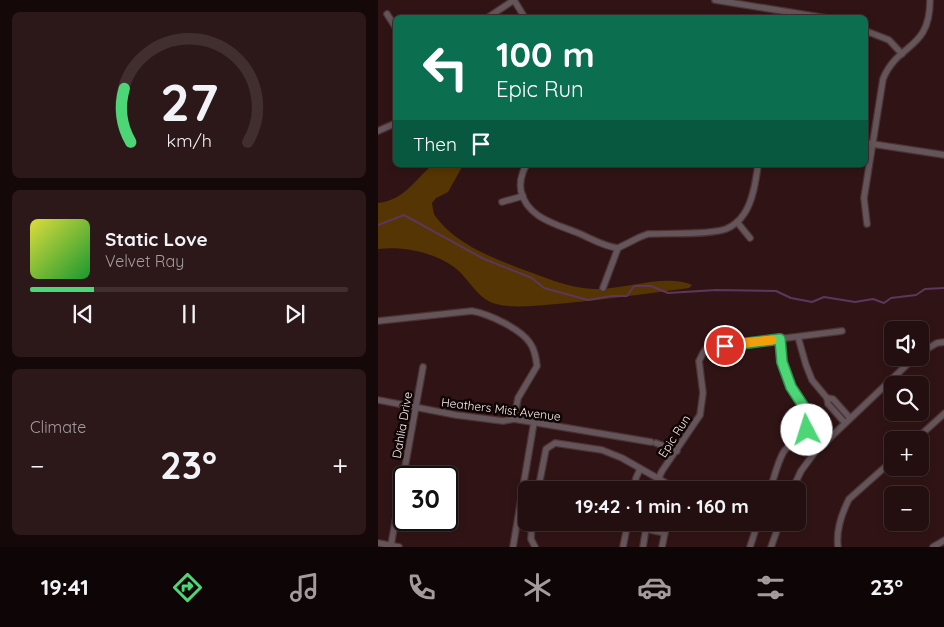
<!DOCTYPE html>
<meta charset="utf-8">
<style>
:root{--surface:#240f10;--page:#2c1819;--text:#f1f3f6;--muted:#a39c9f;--line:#412f30;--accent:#4cd676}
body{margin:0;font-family:Quicksand,sans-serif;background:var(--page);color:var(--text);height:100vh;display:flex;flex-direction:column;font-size:19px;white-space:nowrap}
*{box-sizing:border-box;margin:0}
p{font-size:16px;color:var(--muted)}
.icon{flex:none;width:28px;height:28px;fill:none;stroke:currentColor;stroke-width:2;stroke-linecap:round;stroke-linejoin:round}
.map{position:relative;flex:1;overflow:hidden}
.details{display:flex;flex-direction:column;gap:12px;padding:12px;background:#140809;width:378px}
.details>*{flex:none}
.banner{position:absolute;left:15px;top:15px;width:475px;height:152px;border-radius:8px;box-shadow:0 2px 8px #0003,0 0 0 1px var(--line);background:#0b6e4f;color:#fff;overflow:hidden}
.buttons{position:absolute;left:506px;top:321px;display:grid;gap:10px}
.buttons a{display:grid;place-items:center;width:45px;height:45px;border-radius:8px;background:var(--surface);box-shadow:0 2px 8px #0003,0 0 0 1px var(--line);font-size:25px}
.speed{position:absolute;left:15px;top:466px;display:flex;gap:10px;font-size:25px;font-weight:700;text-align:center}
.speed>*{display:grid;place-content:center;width:65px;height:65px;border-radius:50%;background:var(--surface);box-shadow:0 2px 8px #0003,0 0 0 1px var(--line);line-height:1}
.speed .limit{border:2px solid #111;border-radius:8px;background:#fff;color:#111}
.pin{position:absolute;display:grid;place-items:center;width:42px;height:42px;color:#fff;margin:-21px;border:2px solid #fff;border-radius:50%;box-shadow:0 1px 5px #0007}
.me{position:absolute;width:55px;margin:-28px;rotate:355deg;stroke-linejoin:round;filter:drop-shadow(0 0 4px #0008)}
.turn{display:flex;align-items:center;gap:18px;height:105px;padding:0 20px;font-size:22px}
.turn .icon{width:65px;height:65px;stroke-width:2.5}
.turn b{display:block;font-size:35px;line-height:42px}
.then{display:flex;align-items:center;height:48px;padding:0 20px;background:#0003;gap:10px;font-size:19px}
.big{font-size:38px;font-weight:700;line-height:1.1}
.details .tile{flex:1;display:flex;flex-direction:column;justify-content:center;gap:8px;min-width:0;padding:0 18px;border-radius:8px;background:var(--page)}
.details .dial{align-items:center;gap:0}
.dial svg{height:130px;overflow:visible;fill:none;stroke:var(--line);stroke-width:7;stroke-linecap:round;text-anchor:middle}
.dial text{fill:var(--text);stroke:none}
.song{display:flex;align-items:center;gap:15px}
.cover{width:60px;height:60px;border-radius:8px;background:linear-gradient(135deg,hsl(60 70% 55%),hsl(130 70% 35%))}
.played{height:5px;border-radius:2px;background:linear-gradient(90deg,var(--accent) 20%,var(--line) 20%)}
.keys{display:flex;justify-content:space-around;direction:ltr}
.heat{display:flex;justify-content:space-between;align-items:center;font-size:28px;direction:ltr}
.trip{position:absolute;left:140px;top:481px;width:288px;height:50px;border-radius:8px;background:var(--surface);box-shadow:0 2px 8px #0003,0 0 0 1px var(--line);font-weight:700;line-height:50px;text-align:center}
.tab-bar{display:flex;height:80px;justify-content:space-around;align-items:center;background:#0e0606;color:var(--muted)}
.tab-bar .icon{width:35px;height:35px}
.tab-bar .on{color:var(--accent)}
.tab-bar b{font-size:22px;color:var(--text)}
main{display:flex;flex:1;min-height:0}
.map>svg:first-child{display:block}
.green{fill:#553503}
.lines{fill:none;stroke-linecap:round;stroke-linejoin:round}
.stream{stroke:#5c365d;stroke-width:2}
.street-casing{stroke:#4d3334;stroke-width:8}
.street{stroke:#64555b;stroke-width:5.5}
.route-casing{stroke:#318b4d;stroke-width:12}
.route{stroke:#4cd676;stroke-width:9}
.slow{stroke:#f59e0b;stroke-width:9}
.labels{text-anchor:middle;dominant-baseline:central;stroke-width:5;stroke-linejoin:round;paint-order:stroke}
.street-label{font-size:12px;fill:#fcf0ef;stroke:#0f0505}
</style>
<main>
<section class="details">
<div class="tile dial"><svg viewBox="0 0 100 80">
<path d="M14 69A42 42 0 1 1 86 69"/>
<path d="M14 69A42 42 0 0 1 10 36" stroke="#4cd676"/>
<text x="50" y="56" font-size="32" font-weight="700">27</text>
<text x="50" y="72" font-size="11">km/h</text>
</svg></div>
<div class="tile">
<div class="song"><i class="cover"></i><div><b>Static Love</b><p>Velvet Ray</p></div></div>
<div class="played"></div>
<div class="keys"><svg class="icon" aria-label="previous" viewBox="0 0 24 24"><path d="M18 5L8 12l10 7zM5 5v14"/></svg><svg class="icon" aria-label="pause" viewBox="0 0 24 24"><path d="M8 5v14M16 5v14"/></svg><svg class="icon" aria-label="next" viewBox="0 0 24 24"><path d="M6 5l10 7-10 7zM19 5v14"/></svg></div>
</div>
<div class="tile"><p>Climate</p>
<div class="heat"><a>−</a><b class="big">23°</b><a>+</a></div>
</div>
</section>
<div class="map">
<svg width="567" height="547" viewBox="0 0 567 547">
<rect width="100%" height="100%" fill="#301415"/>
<path class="green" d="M 54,165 L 85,165 L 70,192 L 58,198 L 54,203 C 55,208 55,214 58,217 C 81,247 116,258 149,271 C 171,279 192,288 216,289 C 244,290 289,273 314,285 L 311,288 C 267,294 223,300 179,304 C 160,305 137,309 118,304 C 99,299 91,278 76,267 C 55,252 25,246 0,249 L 0,203 C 26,200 35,182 54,165 Z"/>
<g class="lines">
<path class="stream" d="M 0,225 L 26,215 L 106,259 L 154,278 L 166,288 L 210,300 L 233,296 L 249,296 L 256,286 L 273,286 L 290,293 L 338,290 L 398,291 L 413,298 L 434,302 L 446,297 L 477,302 L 495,299 L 506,303 L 513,298 L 538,295 L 547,289 L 567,288"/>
<defs>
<g id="street">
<path d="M 136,0 L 147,18"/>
<path d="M 337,0 L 448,18"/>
<path d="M 9,14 L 18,28"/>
<path d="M 109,18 L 136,0"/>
<path d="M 488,31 L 511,40 L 524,54"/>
<path d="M 0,131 L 18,123"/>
<path d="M 488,143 L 567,155"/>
<path d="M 148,165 C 144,173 141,182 143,191 C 149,218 178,224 200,233 C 212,238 227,247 240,248"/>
<path d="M 124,202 L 145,196"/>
<path d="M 359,222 L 372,238"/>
<path d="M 489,224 L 486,198 L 505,79 C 520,42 552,51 552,0"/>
<path d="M 225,288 L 240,248 L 262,237 L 270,234 C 289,233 332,235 348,229 C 355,226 362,220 366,214 C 375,201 378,180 380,165"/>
<path d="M 0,321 L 94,311 C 111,314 143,329 152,343 C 157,350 158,358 159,366 L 140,398 L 136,419"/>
<path d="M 420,337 L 428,365 L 434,380 L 449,398 L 450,404 L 467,423"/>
<path d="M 542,353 L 559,343 L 567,342"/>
<path d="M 449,398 L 455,399 L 472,418"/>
<path d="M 0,400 L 78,415 L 125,421 L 136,419 L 273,442"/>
<path d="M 537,440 L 567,413"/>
<path d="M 278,443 L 299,451"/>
<path d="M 160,490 L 168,449 L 177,443 L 224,450 L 244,458 L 288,483 L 296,486 L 321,490"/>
<path d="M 255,490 L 258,478 L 262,469"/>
<path d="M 275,490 L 284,471 L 322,415 L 325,393 L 321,361 L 325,353 L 328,349 L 353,345 L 464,331"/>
<path d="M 392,490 C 396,478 399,464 405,453 C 411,442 428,437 432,426 C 437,412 420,399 414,388 C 405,374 403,356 402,339"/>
<path d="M 414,490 L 423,471 L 437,452 L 536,358"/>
<path d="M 154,522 L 153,539 L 157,547"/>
<path d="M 249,525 L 287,533"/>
<path d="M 0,543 L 21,547"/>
<path d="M 13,545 L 45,367"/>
<path d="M 135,547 L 156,422"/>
<path d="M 245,547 L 250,522"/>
<path d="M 265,547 L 269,522"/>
<path d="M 284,547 L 289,522"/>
<path d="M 372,547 L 380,522"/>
<path d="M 393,547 L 402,522"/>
<path d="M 460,547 C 458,532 464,513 471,499 L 515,460"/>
<path d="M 555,547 L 567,540"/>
</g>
</defs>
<use href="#street" class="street-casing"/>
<use href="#street" class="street"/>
</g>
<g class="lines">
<defs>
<path id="route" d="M 347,346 L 402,339 L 404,362 L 413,387 L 432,416 L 432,426 L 429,430"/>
</defs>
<use href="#route" class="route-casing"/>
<use href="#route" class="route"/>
<path class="slow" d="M 363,343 L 394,340"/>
</g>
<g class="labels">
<g class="street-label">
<text transform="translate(123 409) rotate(7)">Heathers Mist Avenue</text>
<text transform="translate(24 425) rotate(-80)">Dahlia Drive</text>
<text transform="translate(296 436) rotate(-57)">Epic Run</text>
</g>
</g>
</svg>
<div class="buttons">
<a><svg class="icon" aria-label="sound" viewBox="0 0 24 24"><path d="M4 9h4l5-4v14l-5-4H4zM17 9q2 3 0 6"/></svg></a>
<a><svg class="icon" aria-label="search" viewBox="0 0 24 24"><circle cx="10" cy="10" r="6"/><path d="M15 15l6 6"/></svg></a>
<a>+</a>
<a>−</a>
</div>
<div class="speed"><div class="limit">30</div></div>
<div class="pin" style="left:347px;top:346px;background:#d93025"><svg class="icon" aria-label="arrive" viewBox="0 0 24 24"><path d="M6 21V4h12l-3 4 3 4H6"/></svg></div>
<svg class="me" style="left:429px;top:430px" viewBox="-20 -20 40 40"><circle r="19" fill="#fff"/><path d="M0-13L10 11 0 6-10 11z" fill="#4cd676"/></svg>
<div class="trip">19:42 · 1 min · 160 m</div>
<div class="banner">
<div class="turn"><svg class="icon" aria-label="left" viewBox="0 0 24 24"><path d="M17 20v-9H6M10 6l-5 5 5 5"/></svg><div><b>100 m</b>Epic Run</div></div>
<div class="then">Then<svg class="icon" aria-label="arrive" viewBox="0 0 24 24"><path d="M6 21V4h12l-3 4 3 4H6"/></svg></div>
</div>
</div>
</main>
<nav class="tab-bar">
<b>19:41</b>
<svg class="icon on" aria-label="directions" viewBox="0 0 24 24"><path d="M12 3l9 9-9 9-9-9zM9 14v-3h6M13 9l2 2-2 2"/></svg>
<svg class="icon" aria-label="music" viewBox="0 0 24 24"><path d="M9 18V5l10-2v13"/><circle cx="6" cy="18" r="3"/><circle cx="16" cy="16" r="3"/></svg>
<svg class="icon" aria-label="phone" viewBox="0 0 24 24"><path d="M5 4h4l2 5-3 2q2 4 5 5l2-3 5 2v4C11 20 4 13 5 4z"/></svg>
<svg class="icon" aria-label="climate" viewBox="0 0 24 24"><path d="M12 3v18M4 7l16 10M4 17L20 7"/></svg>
<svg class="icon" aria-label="car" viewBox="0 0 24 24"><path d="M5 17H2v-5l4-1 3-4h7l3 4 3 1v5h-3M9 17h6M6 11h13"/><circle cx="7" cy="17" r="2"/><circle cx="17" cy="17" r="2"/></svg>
<svg class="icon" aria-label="filters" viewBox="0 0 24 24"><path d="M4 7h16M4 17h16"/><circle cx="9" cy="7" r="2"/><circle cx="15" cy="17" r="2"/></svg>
<b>23°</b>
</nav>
